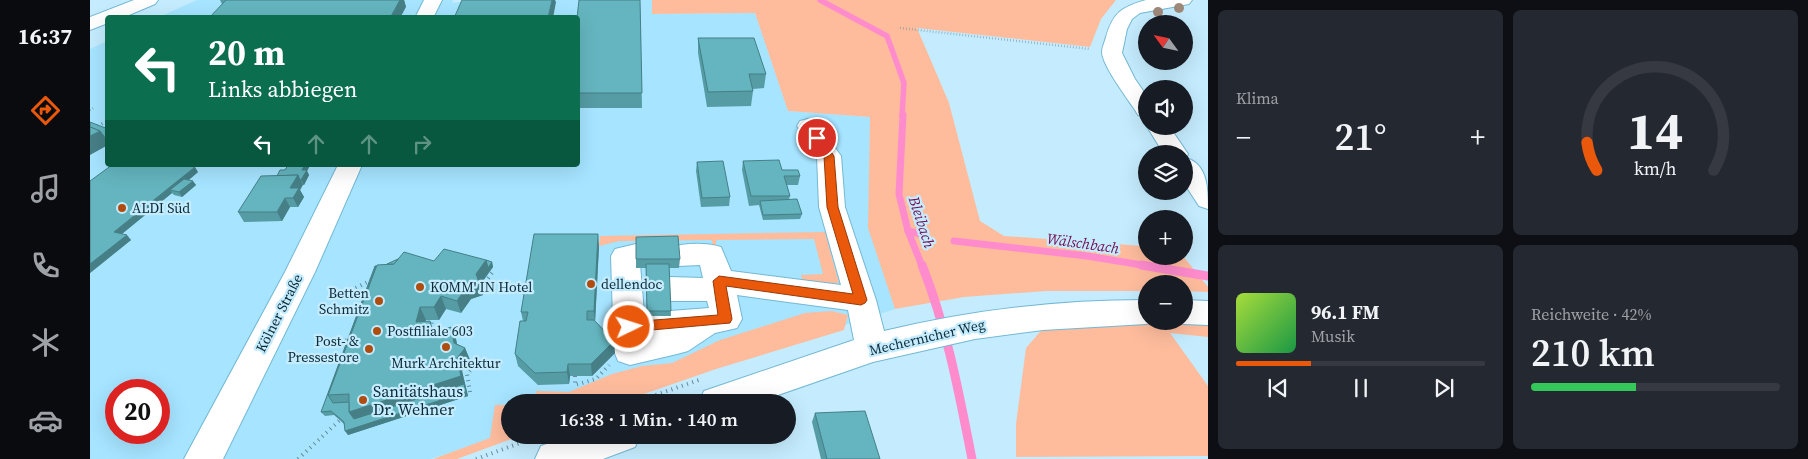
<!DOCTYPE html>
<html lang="de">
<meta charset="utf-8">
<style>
:root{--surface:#171b24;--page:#242831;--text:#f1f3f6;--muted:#9ea1a6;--line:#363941;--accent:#ea580c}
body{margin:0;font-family:"Source Serif 4",serif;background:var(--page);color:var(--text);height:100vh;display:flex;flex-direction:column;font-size:19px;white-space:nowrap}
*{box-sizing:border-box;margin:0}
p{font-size:16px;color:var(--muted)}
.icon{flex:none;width:28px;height:28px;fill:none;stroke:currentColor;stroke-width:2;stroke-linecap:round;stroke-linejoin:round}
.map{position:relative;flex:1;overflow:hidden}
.drawer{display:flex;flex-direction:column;gap:10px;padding:10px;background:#0d0f14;width:600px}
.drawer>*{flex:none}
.top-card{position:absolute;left:15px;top:15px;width:475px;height:152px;border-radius:5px;box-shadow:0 5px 20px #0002;background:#0b6e4f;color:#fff;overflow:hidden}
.needle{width:32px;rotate:303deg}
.tools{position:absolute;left:1048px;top:15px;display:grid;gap:10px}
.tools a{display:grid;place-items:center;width:55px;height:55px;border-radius:50%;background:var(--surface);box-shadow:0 5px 20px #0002;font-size:25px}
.speed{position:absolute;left:15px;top:379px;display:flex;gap:10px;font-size:25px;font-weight:700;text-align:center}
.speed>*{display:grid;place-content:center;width:65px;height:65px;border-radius:50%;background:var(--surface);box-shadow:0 5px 20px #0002;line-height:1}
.speed .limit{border:8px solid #d22;background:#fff;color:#111}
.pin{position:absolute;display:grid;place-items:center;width:42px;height:42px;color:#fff;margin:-21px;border:2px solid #fff;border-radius:50%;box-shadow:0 1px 5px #0007}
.me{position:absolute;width:55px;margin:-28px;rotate:86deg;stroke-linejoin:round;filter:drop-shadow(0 0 4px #0008)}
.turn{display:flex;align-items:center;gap:18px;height:105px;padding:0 20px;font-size:22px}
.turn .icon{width:65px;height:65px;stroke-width:2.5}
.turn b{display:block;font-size:35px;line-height:42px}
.lanes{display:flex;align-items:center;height:48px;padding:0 20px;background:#0003;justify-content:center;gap:25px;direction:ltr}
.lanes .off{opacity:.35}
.big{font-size:38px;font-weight:600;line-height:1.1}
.drawer .tile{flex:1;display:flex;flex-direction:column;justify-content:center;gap:8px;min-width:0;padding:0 18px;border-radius:8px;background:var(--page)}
.drawer .dial{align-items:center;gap:0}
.dial svg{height:130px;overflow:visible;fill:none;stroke:var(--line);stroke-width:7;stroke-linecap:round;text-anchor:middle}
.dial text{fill:var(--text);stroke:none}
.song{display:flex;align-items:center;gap:15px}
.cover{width:60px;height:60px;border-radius:8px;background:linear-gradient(135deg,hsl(80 70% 55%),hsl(140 70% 35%))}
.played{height:5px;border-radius:2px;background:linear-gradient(90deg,var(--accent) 30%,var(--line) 30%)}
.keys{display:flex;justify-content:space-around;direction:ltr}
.heat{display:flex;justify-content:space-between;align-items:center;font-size:28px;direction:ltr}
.charge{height:8px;border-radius:4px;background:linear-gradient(90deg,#34c759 42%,var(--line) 0)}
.drawer .tiles{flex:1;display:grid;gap:10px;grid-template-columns:repeat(2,1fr)}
.trip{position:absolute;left:411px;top:394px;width:295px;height:50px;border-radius:25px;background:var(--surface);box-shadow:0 5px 20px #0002;font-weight:600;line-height:50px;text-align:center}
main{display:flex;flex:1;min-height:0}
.menu{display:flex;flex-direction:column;width:90px;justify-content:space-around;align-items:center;background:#090b0e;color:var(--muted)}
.menu .icon{width:35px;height:35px}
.menu .active{color:var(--accent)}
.menu b{font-size:22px;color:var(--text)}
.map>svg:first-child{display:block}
.built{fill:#a6e4ff;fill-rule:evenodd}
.green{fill:#febc9d}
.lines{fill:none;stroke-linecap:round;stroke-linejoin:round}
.stream-far2{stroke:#fe8ccd;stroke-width:5.5}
.stream-far1{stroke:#fe8ccd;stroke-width:7}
.stream{stroke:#fe8ccd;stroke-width:9}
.minor-casing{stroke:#73b8d5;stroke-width:2}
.major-casing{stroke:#73b8d5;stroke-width:2}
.path-far2{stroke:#678a99;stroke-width:2.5;stroke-dasharray:0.5 2.5;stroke-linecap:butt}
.path-far1{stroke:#678a99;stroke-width:3;stroke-dasharray:1 4;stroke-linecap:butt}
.path{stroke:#678a99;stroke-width:4;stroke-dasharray:1 4.5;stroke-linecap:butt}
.minor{fill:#fff;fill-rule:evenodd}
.major{fill:#fff;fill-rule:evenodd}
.tree{fill:#9f897a}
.wall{fill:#569ca4}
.shaded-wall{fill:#467f86}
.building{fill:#64b5bf;stroke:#467f86}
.route{fill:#ea580c;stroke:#983908}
.poi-dot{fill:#af4d10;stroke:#c4ecfe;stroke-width:2}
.labels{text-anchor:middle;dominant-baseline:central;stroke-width:4.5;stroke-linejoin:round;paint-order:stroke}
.poi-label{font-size:14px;fill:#0c2a35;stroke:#c4ecfe;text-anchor:start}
.street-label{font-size:14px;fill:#0c2a35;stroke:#c4ecfe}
.water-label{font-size:15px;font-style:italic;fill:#740d52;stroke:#c4ecfe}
.near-poi-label{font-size:16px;fill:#0c2a35;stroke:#c4ecfe;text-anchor:start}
</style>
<main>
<nav class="menu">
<b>16:37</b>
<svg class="icon active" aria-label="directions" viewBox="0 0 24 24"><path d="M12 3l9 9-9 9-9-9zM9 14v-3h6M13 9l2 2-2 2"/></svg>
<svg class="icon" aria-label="music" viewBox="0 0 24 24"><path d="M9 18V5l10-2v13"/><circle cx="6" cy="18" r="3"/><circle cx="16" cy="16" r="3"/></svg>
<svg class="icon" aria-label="phone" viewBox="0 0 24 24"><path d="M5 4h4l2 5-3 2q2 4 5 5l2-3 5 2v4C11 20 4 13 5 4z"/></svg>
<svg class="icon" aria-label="climate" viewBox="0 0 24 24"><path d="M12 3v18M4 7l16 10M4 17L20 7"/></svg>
<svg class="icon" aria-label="car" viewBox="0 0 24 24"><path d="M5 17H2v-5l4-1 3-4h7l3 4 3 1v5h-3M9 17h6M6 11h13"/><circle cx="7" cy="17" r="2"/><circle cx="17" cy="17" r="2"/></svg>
</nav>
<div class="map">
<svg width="1118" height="459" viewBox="0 0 1118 459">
<rect width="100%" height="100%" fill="#c4ecfe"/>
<path class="built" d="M 107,0 L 363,0 L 362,3 L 386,0 L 562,0 L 563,14 L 665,13 L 698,111 L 780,117 L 779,228 L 805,309 L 512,402 L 420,402 L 420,432 L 341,459 L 0,459 L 0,49 L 17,41 L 18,165 L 488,165 L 488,18 L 69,17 ZM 26,390 L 69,390 L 69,432 L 26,432 Z"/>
<g class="green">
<path d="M 562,0 L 1026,0 L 1011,19 L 1000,47 L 827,28 L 859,103 L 890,221 L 914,236 L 1053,246 L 1056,247 L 1056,256 L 1093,256 L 1118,287 L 1118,292 L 1094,291 L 1094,284 L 1056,284 L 1056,291 L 956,291 L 874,297 L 805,309 L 778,228 L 780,117 L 698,111 L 665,13 L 562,14 Z"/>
<path d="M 735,232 L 749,283 L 713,284 L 711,275 L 733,274 L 724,239 L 626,240 L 626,249 L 623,249 L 622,240 L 529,241 L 509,246 L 510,236 Z"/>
<path d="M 742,311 L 758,315 L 754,330 L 626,369 L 531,402 L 445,402 L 446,391 L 479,392 L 522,374 L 552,366 L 582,363 L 630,340 L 715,313 Z"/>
<path d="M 991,321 L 1118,323 L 1118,337 L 1080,333 L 1118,386 L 1118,456 L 926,457 L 926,424 L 936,348 L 955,326 Z"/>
<path d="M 405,405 L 420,405 L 420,435 L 432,435 L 367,459 L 343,459 L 400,438 Z"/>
</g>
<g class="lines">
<path class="stream-far2" d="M 730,0 L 797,36 L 814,83 L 812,116"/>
<g class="stream-far1">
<path d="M 813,115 L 809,194 L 818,231 L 832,266"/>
<path d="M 818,231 L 835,235"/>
<path d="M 864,241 L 997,256 L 1058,266"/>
</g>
<g class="stream">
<path d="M 832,265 C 857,328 869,393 882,459"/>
<path d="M 1051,265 L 1118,276"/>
</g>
<defs>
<g id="minor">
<path d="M 334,0 L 352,0 L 343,18 L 325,18 Z"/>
<path d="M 1056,0 L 1102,0 L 1099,4 L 1050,13 L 1042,19 L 1037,29 L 1032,53 L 1045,79 L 1056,95 L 1056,117 L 1048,115 L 1045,110 C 1037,98 1012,65 1012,52 C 1012,48 1015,41 1016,37 C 1023,12 1032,7 1056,0 Z"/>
<path d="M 718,119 L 726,121 L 751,156 L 755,207 L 786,300 L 794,331 C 880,310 968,300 1056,300 L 1056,321 L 1066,321 L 1056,324 L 953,330 L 885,339 L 783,362 L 668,402 L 609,402 L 614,391 L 764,340 L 758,310 L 647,295 L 652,319 L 647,328 L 625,333 L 598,351 L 587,354 L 540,365 L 528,361 L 524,351 L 521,256 L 525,249 L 546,244 L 556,248 L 560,255 L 556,262 L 550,264 L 554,313 L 619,308 L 617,301 L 580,301 L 569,297 L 565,289 L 569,281 L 580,277 L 613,278 L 610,265 L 588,266 L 578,262 L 574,255 L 578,248 C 594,243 615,242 631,247 L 641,271 L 751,285 L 729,207 L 727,156 L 707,126 L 710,121 Z"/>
<path d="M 1056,125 L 1079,126 L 1098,154 L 1096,158 C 1118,164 1118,190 1118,209 L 1109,206 L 1094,183 L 1094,154 L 1074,154 Z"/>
<path d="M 248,165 L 272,165 L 225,272 L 133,459 L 94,459 L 195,272 Z"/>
<path d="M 1094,300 L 1118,301 L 1118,325 L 1094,324 L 1084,321 L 1094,321 Z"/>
<path d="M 481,435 L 550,435 L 545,447 L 513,459 L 445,459 L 451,446 Z"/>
</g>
<path id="major" d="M 44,0 L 68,0 L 65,4 L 32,18 L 18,18 L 18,23 L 0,30 L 0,17 Z"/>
</defs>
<use href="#minor" class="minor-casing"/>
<use href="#major" class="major-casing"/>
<g class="path-far2">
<path d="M 810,28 L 1000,49"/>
<path d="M 1063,83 L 1071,84"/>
<path d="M 0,110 L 5,107"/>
</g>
<path class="path-far1" d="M 7,126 L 18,121"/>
<g class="path">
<path d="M 402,289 L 394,284 L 404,270"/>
<path d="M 256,293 L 283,279"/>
<path d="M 341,329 L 342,320"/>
<path d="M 239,342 L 262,340"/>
<path d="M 485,376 L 485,385 L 506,379 L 519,365"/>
<path d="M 380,392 L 377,374 L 390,360"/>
<path d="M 545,402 L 609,380"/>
<path d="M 208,459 L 250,420"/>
<path d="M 386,459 L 441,439"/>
</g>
<use href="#minor" class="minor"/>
<use href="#major" class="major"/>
</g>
<g class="tree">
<circle cx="1089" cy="8" r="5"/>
<circle cx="1068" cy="12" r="5"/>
</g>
<g class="wall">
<path d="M 130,0 L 314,0 L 316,7 L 132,4 Z"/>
<path d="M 550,0 L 552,108 L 488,108 L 488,18 Z"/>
<path d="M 608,38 L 676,74 L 674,88 L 663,89 L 663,91 L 661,106 L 617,107 L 608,53 Z"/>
<path d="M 653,161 L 710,176 L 708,185 L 697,185 L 700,196 L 699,199 L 712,214 L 710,219 L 673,220 L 669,205 L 659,206 L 652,170 Z"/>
<path d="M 607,162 L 640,197 L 639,206 L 611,207 L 606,171 Z"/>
<path d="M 198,165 L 220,165 L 217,171 L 219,175 L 214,185 L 212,185 L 210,190 L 214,197 L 208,207 L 200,207 L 192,221 L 154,222 L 148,212 L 187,176 L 195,170 Z"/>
<path d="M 108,172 L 99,180 L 106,185 L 92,197 L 84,195 L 82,193 L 32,234 L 41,240 L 0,273 L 0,181 Z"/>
<path d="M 546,237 L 590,259 L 589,268 L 579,268 L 581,316 L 557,316 L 556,268 L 546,268 Z"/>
<path d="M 509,246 L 505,321 L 525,353 L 502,376 L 480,376 L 479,384 L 448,385 L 428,366 L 425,354 L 433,321 L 431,312 Z"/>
<path d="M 344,261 L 402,262 L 403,267 L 390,285 L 393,295 L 381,299 L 371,313 L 356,309 L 349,320 L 336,320 L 335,321 L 344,332 L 366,339 L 367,344 L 375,348 L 380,360 L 372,371 L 378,396 L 258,435 L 254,424 L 244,415 L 235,416 L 231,412 L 285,266 Z"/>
<path d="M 725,413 L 790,459 L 731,459 L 722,422 Z"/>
</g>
<g class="shaded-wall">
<path d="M 310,0 L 314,0 L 316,7 L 310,18 L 300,18 Z"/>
<path d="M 462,0 L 465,0 L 466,2 L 463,18 L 458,18 Z"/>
<path d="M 10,131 L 18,138 L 18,145 L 0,155 L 0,136 Z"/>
<path d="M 215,165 L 220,165 L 217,171 L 219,175 L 214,185 L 211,180 L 212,170 Z"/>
<path d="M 105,167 L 108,172 L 85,191 L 80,190 L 82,193 L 28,237 L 24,232 Z"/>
<path d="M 208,175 L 213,185 L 210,190 L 214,197 L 208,207 L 203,198 L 200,188 Z"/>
<path d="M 103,181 L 106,185 L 92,197 L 89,192 Z"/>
<path d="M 195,198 L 200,207 L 192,221 L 187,212 Z"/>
<path d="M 508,234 L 509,246 L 505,324 L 504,311 Z"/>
<path d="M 37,235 L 41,240 L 0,273 L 0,264 Z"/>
<path d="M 396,260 L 402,262 L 403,267 L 390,285 L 393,295 L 381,299 L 371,313 L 367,301 Z"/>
<path d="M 351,296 L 356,309 L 349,320 L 344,307 Z"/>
<path d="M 330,307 L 336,320 L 331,334 L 326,322 Z"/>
<path d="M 340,321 L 345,334 L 342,333 Z"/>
<path d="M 361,327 L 366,339 L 369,356 L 364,343 Z"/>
<path d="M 524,341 L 525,353 L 502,376 L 501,364 Z"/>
<path d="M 375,348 L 380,360 L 372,371 L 378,396 L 258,435 L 255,431 L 267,423 L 259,412 L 367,358 Z"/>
<path d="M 478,364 L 480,376 L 479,384 L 477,372 Z"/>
</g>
<g class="building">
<path d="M 136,0 L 310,0 L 300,18 L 119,18 Z"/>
<path d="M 372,0 L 462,0 L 458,18 L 364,18 Z"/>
<path d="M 489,0 L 550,0 L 552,93 L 488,93 L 488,18 L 487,18 Z"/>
<path d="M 608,38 L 664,38 L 676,74 L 659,74 L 663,91 L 618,92 Z"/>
<path d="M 0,122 L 18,129 L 18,138 L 16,139 L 10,131 L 0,127 Z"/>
<path d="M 0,127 L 10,131 L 0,136 Z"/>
<path d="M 689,160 L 692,170 L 708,170 L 710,176 L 694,176 L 700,196 L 661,196 L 653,161 Z"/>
<path d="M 633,161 L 640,197 L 612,198 L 607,162 Z"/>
<path d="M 22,165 L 94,165 L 105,167 L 24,232 L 37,235 L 0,264 L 0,181 Z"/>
<path d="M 198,165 L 215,165 L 212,170 L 217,170 L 211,180 L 210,180 L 208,175 L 187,176 L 190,170 L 195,170 Z"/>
<path d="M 208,175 L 200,188 L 209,188 L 203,198 L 195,198 L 187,212 L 148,212 L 171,176 Z"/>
<path d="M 94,179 L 103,181 L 89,192 L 80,190 Z"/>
<path d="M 707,199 L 712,214 L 673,215 L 670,201 Z"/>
<path d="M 444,234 L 508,234 L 504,311 L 497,311 L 497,320 L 504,320 L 524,341 L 501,364 L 478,364 L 477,372 L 445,373 L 425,354 L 430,321 L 436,321 L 438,312 L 431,312 Z"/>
<path d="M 588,236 L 590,259 L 546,259 L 546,237 Z"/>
<path d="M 354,249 L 396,260 L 386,274 L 389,282 L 377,286 L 367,301 L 351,296 L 344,307 L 330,307 L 326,322 L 340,321 L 342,333 L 361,327 L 364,343 L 375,348 L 367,358 L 371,376 L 259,412 L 259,394 L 238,395 L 287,265 L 304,264 L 314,252 L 344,261 Z"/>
<path d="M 308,259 L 304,264 L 297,264 Z"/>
<path d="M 396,260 L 402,262 L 398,268 Z"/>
<path d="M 556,264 L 579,264 L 581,311 L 557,311 Z"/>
<path d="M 285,266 L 286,266 L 238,395 L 243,403 L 259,402 L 259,412 L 264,419 L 374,384 L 376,392 L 255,431 L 254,422 L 247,416 L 241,411 L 231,412 Z"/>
<path d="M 775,411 L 790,459 L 737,459 L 725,413 Z"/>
</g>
<path class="route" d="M 727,135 L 730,136 L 744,156 L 748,207 L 777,300 L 775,303 L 771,305 L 636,286 L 642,319 L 640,323 L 539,332 L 534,331 L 532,327 L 534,323 L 539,322 L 628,315 L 623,281 L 629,276 L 763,294 L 737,207 L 734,156 L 722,138 Z"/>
<g class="poi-dot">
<circle cx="32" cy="208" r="5"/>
<circle cx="501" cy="284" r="5"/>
<circle cx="330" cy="287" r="5"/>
<circle cx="289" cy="301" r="5"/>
<circle cx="287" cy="331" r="5"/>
<circle cx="356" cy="347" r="5"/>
<circle cx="279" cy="349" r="5"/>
<circle cx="273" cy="400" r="5"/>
</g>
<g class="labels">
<g class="poi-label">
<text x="42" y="208">ALDI Süd</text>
<text x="511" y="284">dellendoc</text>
<text x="340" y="287">KOMM' IN Hotel</text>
<text x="279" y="293" text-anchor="end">Betten<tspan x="279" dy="16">Schmitz</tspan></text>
<text x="297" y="331">Postfiliale 603</text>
<text x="269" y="341" text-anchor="end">Post- &amp;<tspan x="269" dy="16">Pressestore</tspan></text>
<text x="356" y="363" text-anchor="middle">Murk Architektur</text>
</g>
<g class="street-label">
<text transform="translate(189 313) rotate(-63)">Kölner Straße</text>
<text transform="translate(837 337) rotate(-13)">Mechernicher Weg</text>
</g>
<g class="water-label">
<text transform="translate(832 222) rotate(72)">Bleibach</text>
<text transform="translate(993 243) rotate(8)">Wälschbach</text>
</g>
<g class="near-poi-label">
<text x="283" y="391">Sanitätshaus<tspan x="283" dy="18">Dr. Wehner</tspan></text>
</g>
</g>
</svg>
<div class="tools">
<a><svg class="needle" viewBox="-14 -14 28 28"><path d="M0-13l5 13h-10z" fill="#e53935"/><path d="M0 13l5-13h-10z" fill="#9ea1a6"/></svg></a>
<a><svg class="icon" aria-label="sound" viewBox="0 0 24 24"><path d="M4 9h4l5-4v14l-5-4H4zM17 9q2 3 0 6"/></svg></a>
<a><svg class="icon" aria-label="layers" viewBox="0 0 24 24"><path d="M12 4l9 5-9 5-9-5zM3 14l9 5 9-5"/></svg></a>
<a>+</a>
<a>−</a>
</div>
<div class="speed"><div class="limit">20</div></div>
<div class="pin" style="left:727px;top:138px;background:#d93025"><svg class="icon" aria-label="arrive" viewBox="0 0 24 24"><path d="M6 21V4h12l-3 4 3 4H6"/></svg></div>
<svg class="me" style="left:539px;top:327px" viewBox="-20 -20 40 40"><circle r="17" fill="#ea580c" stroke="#fff" stroke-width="3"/><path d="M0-11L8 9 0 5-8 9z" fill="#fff"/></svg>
<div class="trip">16:38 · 1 Min. · 140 m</div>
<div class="top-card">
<div class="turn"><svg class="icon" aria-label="left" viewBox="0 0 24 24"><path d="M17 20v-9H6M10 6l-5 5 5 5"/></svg><div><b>20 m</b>Links abbiegen</div></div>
<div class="lanes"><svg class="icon" aria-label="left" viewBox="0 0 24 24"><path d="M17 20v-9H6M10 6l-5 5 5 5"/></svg><svg class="icon off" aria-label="ahead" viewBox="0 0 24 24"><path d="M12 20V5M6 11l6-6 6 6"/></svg><svg class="icon off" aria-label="ahead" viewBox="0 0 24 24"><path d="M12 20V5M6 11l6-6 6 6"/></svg><svg class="icon off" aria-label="right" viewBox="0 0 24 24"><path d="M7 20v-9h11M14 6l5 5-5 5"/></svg></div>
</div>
</div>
<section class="drawer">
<div class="tiles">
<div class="tile"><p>Klima</p>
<div class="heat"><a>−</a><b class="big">21°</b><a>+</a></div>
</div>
<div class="tile dial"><svg viewBox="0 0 100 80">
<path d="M14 69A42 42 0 1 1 86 69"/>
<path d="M14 69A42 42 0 0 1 8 52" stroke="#ea580c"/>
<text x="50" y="56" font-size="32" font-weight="700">14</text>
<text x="50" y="72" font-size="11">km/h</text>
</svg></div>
<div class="tile">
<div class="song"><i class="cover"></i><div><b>96.1 FM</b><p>Musik</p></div></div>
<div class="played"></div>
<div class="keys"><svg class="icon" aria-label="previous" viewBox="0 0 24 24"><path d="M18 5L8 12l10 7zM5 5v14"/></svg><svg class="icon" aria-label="pause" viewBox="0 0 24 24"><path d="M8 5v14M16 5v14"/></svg><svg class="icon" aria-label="next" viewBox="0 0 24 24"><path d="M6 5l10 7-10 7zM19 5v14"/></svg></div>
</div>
<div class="tile"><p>Reichweite · 42%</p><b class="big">210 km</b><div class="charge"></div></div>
</div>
</section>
</main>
